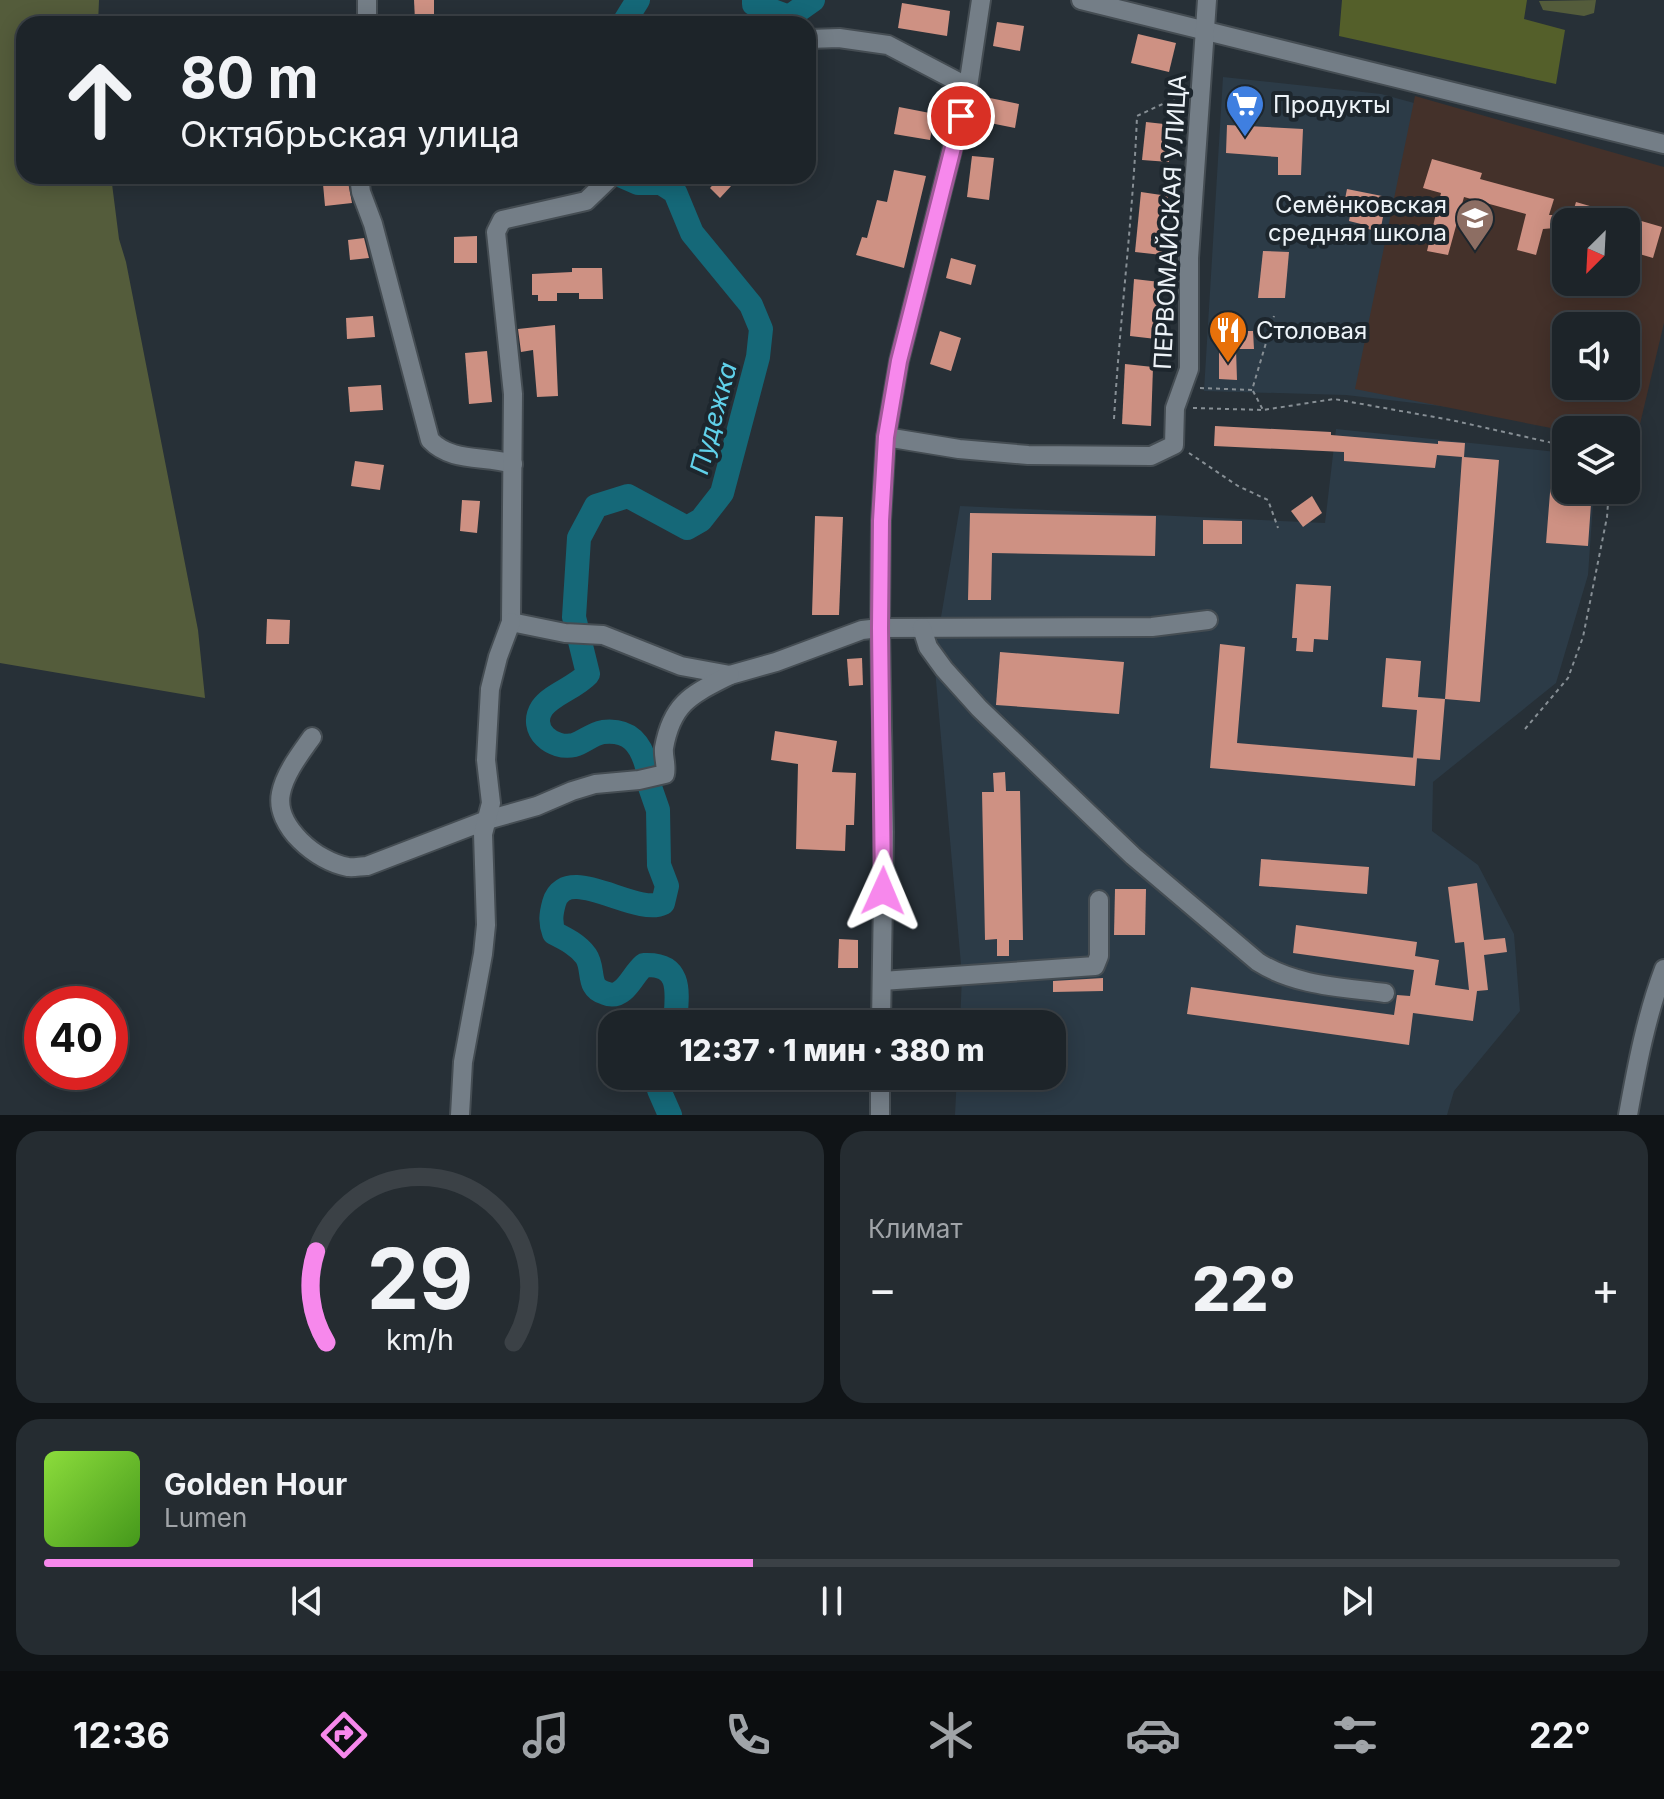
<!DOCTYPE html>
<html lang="ru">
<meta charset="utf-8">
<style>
:root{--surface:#1d2429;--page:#252c31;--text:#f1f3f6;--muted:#a0a4a8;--line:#3b4146;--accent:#f788ec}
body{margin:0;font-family:Inter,sans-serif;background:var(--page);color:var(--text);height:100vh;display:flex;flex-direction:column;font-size:30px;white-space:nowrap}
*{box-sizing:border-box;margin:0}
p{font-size:26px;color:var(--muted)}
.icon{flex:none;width:44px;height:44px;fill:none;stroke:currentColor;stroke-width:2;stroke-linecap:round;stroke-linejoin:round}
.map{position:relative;height:1115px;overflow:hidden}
.panel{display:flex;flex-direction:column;gap:16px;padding:16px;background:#101417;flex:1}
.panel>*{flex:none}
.guide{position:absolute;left:16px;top:16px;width:800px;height:168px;border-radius:24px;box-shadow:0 4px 20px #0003,0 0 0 2px var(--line);background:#1d2429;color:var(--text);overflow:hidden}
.needle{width:52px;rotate:204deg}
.fabs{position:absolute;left:1552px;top:208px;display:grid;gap:16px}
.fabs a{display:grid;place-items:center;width:88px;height:88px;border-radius:16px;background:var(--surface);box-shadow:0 4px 20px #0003,0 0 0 2px var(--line);font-size:40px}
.speed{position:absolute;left:24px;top:986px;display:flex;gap:16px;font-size:40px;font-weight:700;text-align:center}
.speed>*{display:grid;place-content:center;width:104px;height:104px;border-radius:50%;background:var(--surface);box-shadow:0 4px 20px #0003,0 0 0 2px var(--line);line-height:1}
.speed .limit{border:12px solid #d22;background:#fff;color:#111}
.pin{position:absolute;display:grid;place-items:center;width:68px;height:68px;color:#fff;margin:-34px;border:4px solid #fff;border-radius:50%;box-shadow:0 2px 8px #0007}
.me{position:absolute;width:88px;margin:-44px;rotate:1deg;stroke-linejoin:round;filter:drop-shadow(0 0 6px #0008)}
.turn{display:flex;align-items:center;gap:28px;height:168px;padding:0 32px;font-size:36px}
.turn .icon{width:104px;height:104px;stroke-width:2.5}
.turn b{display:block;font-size:56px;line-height:68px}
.big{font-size:60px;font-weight:800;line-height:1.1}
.panel .tile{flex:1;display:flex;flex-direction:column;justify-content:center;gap:12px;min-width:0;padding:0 28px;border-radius:24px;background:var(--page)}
.panel .dial{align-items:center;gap:0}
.dial svg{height:208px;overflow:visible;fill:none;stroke:var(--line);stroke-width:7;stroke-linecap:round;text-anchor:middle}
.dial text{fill:var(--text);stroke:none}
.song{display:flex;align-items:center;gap:24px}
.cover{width:96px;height:96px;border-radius:12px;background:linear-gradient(135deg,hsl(90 70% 55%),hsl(100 70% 35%))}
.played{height:8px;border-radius:4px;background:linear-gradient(90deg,var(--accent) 45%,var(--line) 45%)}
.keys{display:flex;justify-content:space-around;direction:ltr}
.heat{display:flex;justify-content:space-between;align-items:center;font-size:44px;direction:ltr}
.panel .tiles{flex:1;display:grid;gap:16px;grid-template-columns:1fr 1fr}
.tile:last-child{grid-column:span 2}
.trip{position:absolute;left:598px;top:1010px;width:468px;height:80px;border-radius:24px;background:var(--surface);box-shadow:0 4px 20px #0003,0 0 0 2px var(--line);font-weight:800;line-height:80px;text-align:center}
.dock{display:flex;height:128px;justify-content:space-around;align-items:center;background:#0c0e10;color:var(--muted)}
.dock .icon{width:56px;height:56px}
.dock .active{color:var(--accent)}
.dock b{font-size:36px;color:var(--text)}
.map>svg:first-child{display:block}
.built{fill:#2c3b47;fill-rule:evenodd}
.education{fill:#44312a;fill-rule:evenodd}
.green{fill:#545c3b}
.forest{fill:#545f2a}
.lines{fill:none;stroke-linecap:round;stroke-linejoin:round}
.river{stroke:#156878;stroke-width:24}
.building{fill:#ce9183}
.minor-casing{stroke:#454d53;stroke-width:22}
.path{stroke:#878f95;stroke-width:2;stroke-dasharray:4 4;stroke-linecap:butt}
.minor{stroke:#747e87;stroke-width:18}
.route-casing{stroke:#a15899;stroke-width:20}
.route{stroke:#f788ec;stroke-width:14}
.labels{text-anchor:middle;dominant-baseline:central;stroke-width:8;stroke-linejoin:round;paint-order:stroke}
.poi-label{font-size:24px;fill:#edf3f8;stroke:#1d262d;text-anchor:start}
.street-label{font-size:24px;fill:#edf3f8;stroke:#1d262d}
.water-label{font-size:26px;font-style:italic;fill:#60d1ea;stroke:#1d262d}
</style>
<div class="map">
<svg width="1664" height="1115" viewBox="0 0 1664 1115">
<rect width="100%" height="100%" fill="#273037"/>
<g class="built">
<path d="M 1223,77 L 1381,94 L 1664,171 L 1628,428 L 1346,395 L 1204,391 ZM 1566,222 L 1626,222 L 1626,282 L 1566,282 ZM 1566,326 L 1626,326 L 1626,386 L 1566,386 Z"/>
<path d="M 1336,429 L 1566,453 L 1566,490 L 1594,490 L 1588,575 L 1556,683 L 1433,782 L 1432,831 L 1478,865 L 1514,934 L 1520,1011 L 1454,1091 L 1447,1115 L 955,1115 L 957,1076 L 1052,1076 L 1052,1024 L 960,1024 L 962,976 L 934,658 L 960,506 L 1325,523 Z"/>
</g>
<path class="education" d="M 1415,96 L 1664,167 L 1664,323 L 1635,445 L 1626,443 L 1626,430 L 1566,431 L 1355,389 ZM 1566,222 L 1626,222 L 1626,282 L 1566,282 ZM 1566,326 L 1626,326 L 1626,386 L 1566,386 Z"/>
<g class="green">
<path d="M 0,0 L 99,0 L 98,24 L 24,24 L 24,176 L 111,176 L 119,239 L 126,262 L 198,630 L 205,698 L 0,663 Z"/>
<path d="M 1596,0 L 1594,13 L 1584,16 L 1543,10 L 1539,1 Z"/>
</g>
<path class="forest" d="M 1342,0 L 1527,0 L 1524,19 L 1565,30 L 1556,84 L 1339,36 Z"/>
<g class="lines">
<g class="river">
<path d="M 754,0 L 754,4 L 789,17 L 813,0"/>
<path d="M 623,24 L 638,0"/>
<path d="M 622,176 L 638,183 L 661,183 L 675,192 L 692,233 L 751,305 L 761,329 L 758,357 L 722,493 L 701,520 L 687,528 L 628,496 L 596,506 L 579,538 L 574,617 L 588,674 C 575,688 552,694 542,708 C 528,730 553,750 574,745 C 584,742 592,734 603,732 C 630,729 641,744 647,767"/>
<path d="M 650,787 L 658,810 L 659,865 L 667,886 L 663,903 C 636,917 566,861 554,903 C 551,914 550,922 554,933 C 566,939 578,945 586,956 C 595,969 586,988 605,993 C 612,996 617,995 623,990 C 631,983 635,973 644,965 C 684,963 677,995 675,1024"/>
<path d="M 661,1076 L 659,1090 L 670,1115"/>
</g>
</g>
<g class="building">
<path d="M 414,0 L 434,0 L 434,19 L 415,20 Z"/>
<path d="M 902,3 L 950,11 L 947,36 L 898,28 Z"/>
<path d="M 997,22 L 1024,26 L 1020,51 L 993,46 Z"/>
<path d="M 1138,34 L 1176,43 L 1169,72 L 1131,63 Z"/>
<path d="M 985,97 L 1019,104 L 1015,128 L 980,121 Z"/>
<path d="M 899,107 L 935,114 L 930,140 L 894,134 Z"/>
<path d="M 1146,122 L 1173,125 L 1169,162 L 1142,160 Z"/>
<path d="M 1227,125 L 1303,129 L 1301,175 L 1278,175 L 1278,157 L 1226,153 Z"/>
<path d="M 972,156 L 994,158 L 989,200 L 967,197 Z"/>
<path d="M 1432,159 L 1482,173 L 1480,179 L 1554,199 L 1549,215 L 1566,215 L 1566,227 L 1543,229 L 1536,255 L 1517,250 L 1526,214 L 1464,197 L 1448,255 L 1427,251 L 1441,193 L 1423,188 Z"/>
<path d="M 894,170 L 926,176 L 904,268 L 856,255 L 862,237 L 867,238 L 877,200 L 887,202 Z"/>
<path d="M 721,176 L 732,185 L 720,198 L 710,188 Z"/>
<path d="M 348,182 L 352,203 L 325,206 L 323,184 Z"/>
<path d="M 1347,189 L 1387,197 L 1380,232 L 1368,229 L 1369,226 L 1349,221 L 1351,210 L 1343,209 Z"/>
<path d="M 1141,192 L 1168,196 L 1162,255 L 1135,252 Z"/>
<path d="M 1576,202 L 1662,227 L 1653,258 L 1626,250 L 1626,222 L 1570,222 Z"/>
<path d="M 477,236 L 477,263 L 454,263 L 454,237 Z"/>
<path d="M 364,238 L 369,258 L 350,260 L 348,240 Z"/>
<path d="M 1263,251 L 1289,252 L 1285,298 L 1258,298 Z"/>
<path d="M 951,258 L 976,265 L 971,285 L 946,278 Z"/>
<path d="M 572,268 L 602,268 L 603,299 L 579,299 L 579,293 L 557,293 L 557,301 L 538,301 L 538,295 L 532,295 L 532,274 L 572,272 Z"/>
<path d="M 1134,279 L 1160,282 L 1156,339 L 1130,336 Z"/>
<path d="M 373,316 L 375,337 L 347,339 L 346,318 Z"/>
<path d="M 555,325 L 558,396 L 537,397 L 533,350 L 521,352 L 518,329 Z"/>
<path d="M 940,331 L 961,338 L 951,371 L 930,364 Z"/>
<path d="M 1219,331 L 1253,331 L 1254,349 L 1236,349 L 1237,380 L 1219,379 Z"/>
<path d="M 487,351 L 492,402 L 469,404 L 465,353 Z"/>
<path d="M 1125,364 L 1153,367 L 1151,426 L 1122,424 Z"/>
<path d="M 381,385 L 383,410 L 350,412 L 348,387 Z"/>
<path d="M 1215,426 L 1331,432 L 1331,435 L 1438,444 L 1438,441 L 1465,443 L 1464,457 L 1499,460 L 1480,702 L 1445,699 L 1462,457 L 1437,455 L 1435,468 L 1344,461 L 1344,452 L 1214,446 Z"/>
<path d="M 355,461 L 384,465 L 380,490 L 351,486 Z"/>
<path d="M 1552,468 L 1566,470 L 1566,490 L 1592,490 L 1588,546 L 1546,543 Z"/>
<path d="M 1312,496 L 1322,513 L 1303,527 L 1291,511 Z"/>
<path d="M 462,500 L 480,501 L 477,533 L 460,531 Z"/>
<path d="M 970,513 L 1156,516 L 1155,556 L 992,553 L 991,600 L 968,600 Z"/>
<path d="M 815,516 L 843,517 L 839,615 L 812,615 Z"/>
<path d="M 1203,520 L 1242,521 L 1242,544 L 1203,544 Z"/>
<path d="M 1296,584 L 1331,586 L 1328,640 L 1314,639 L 1313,652 L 1296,651 L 1297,638 L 1292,638 Z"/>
<path d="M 267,619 L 290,620 L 289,644 L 266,644 Z"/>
<path d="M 1220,644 L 1245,647 L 1237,743 L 1417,758 L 1415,786 L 1210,768 Z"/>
<path d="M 1000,652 L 1124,662 L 1119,714 L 996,705 Z"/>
<path d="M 862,658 L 863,685 L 849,686 L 847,659 Z"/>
<path d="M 1386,658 L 1421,661 L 1418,697 L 1445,699 L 1440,760 L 1413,758 L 1417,710 L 1382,707 Z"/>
<path d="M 775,731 L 837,741 L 832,772 L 856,773 L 854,825 L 846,825 L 845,851 L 796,849 L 798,764 L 771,760 Z"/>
<path d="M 1005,772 L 1006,791 L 1020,791 L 1023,940 L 1009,940 L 1009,956 L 997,956 L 997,939 L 985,940 L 982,792 L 994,792 L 993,773 Z"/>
<path d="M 1261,859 L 1369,867 L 1367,894 L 1259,886 Z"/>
<path d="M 1477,883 L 1484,940 L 1505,938 L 1507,952 L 1484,955 L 1488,990 L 1477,991 L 1473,1021 L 1413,1013 L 1409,1045 L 1187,1014 L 1191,987 L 1394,1015 L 1397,995 L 1410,996 L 1414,970 L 1293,953 L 1296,925 L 1417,942 L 1415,956 L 1439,960 L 1435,985 L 1469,990 L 1464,942 L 1455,943 L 1448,887 Z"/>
<path d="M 1115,889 L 1146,889 L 1145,935 L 1114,935 Z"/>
<path d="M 839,939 L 858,940 L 858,968 L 838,968 Z"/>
<path d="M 1103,978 L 1103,991 L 1053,992 L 1053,981 Z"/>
</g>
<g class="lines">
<defs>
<g id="minor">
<path d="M 1081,0 L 1664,144"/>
<path d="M 367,24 L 367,0"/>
<path d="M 808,39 L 839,38 L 888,45 L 968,87"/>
<path d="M 359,176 L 361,192 L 373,224 L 430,440 C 452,463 484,455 513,464"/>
<path d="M 612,176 L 586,201 L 502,220 L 496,232 L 513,394 L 511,622 L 565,633 L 603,635 L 681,666 L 730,675 L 776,662 L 862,630 L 880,628 L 1152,627 L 1208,620"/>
<path d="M 886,437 L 959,449 L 1028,455 L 1151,456 L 1174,445 L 1175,408 L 1189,369 L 1189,258 L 1207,0"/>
<path d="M 922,628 L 928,647 L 944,669 L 979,708 L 1133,856 L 1258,962 C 1296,986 1341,987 1385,993"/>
<path d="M 312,737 C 300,754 285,773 281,793 C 274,826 317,862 348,867 C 353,868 361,866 367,866 L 487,820 L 537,806 L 572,791 L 595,784 L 639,780 L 665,774 C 667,765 663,757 664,748 C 672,702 693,694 730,675"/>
<path d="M 882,981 L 1095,966 L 1099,956 L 1099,900"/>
<path d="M 881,1024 L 884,832 L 880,628 L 881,521 L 886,437 L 899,361 L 968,87 L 981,0"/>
<path d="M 460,1115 L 463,1062 L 483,954 L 486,925 L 483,834 L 491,803 L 486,760 L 490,689 L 498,657 L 511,622"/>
<path d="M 880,1115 L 880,1076"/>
<path d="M 1628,1115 C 1637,1065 1646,1017 1664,969"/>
</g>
</defs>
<use href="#minor" class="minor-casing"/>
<g class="path">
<path d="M 1200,388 L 1252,390 L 1274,316"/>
<path d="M 1253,391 L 1263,410"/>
<path d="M 1193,408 L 1263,410 L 1334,399 L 1451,420 L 1566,446"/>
<path d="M 1114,419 C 1120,317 1133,217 1137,116 L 1186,93"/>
<path d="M 1189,453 L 1238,486 L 1268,500 L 1278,528"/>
<path d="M 1525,729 L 1568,678 L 1583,637 L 1607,517 L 1609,490"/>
</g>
<use href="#minor" class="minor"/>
</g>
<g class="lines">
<defs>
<path id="route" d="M 883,891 L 880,628 L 881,521 L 886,437 L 899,361 L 961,116"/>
</defs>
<use href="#route" class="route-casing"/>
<use href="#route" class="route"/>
</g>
<defs>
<symbol id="supermarket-pin" viewBox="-11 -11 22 30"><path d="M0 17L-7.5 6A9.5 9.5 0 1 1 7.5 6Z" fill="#3f7fe0" stroke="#1d262d"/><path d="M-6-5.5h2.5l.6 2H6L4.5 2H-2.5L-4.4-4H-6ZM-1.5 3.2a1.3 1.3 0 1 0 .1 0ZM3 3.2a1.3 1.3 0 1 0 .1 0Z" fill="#fff"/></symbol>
<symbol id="school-pin" viewBox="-11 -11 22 30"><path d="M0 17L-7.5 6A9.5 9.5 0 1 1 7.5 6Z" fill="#8d6e63" stroke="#1d262d"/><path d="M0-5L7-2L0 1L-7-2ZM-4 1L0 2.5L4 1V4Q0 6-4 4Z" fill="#fff"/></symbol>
<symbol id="restaurant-pin" viewBox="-11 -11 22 30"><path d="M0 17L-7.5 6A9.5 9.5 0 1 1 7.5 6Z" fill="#e8710a" stroke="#1d262d"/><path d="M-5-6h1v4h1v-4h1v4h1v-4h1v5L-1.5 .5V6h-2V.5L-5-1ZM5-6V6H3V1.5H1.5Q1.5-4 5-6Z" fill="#fff"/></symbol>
</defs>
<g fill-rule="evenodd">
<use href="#supermarket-pin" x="1223" y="82" width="44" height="60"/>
<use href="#school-pin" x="1453" y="196" width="44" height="60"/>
<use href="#restaurant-pin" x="1206" y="308" width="44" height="60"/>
</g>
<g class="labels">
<g class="poi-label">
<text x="1273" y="104">Продукты</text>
<text x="1447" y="204" text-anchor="end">Семёнковская<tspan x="1447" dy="28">средняя школа</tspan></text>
<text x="1256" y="330">Столовая</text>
</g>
<g class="street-label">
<text transform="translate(1170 222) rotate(-87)">ПЕРВОМАЙСКАЯ УЛИЦА</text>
</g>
<g class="water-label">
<text transform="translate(713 418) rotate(-75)">Пудежка</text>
</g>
</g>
</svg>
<div class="fabs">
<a><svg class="needle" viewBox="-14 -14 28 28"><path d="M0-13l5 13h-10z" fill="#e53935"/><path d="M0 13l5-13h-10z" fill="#a0a4a8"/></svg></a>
<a><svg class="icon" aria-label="sound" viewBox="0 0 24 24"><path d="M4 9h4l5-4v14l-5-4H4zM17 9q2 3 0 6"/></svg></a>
<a><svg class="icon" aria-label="layers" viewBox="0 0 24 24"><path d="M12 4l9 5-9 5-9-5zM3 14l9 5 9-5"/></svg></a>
</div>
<div class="speed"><div class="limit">40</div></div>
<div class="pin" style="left:961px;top:116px;background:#d93025"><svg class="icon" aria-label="arrive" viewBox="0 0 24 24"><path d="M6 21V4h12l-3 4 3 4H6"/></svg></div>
<svg class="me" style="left:883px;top:891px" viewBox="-20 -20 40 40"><path d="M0-17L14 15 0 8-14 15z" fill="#f788ec" stroke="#fff" stroke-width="4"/></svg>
<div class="trip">12:37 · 1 мин · 380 m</div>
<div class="guide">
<div class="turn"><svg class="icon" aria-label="ahead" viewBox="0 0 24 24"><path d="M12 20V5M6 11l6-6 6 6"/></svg><div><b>80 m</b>Октябрьская улица</div></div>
</div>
</div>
<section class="panel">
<div class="tiles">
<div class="tile dial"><svg viewBox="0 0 100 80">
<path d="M14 69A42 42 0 1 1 86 69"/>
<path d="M14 69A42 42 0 0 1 10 34" stroke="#f788ec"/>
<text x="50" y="56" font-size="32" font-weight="700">29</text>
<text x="50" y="72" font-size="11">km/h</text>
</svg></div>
<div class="tile"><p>Климат</p>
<div class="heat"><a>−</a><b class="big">22°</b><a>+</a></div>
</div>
<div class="tile">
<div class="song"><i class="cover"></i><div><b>Golden Hour</b><p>Lumen</p></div></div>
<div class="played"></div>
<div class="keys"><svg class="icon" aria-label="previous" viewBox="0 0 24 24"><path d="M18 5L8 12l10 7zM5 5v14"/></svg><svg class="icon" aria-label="pause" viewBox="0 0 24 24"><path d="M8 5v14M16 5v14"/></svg><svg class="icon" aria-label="next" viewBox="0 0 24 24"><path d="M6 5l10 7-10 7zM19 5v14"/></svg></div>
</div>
</div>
</section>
<nav class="dock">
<b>12:36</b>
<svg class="icon active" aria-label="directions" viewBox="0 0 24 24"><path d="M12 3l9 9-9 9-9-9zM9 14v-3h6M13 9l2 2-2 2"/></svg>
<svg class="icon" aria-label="music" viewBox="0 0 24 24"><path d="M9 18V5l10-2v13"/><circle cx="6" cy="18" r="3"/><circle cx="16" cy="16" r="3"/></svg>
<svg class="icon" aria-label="phone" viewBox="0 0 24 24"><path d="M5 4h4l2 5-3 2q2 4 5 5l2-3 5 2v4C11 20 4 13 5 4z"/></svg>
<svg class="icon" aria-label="climate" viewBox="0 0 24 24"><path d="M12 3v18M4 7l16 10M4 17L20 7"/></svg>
<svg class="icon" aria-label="car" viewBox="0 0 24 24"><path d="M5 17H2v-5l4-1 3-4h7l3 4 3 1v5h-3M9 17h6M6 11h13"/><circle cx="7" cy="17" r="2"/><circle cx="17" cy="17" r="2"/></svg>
<svg class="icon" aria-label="filters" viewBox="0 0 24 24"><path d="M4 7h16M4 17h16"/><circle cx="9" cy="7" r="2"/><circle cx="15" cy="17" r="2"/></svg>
<b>22°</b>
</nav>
